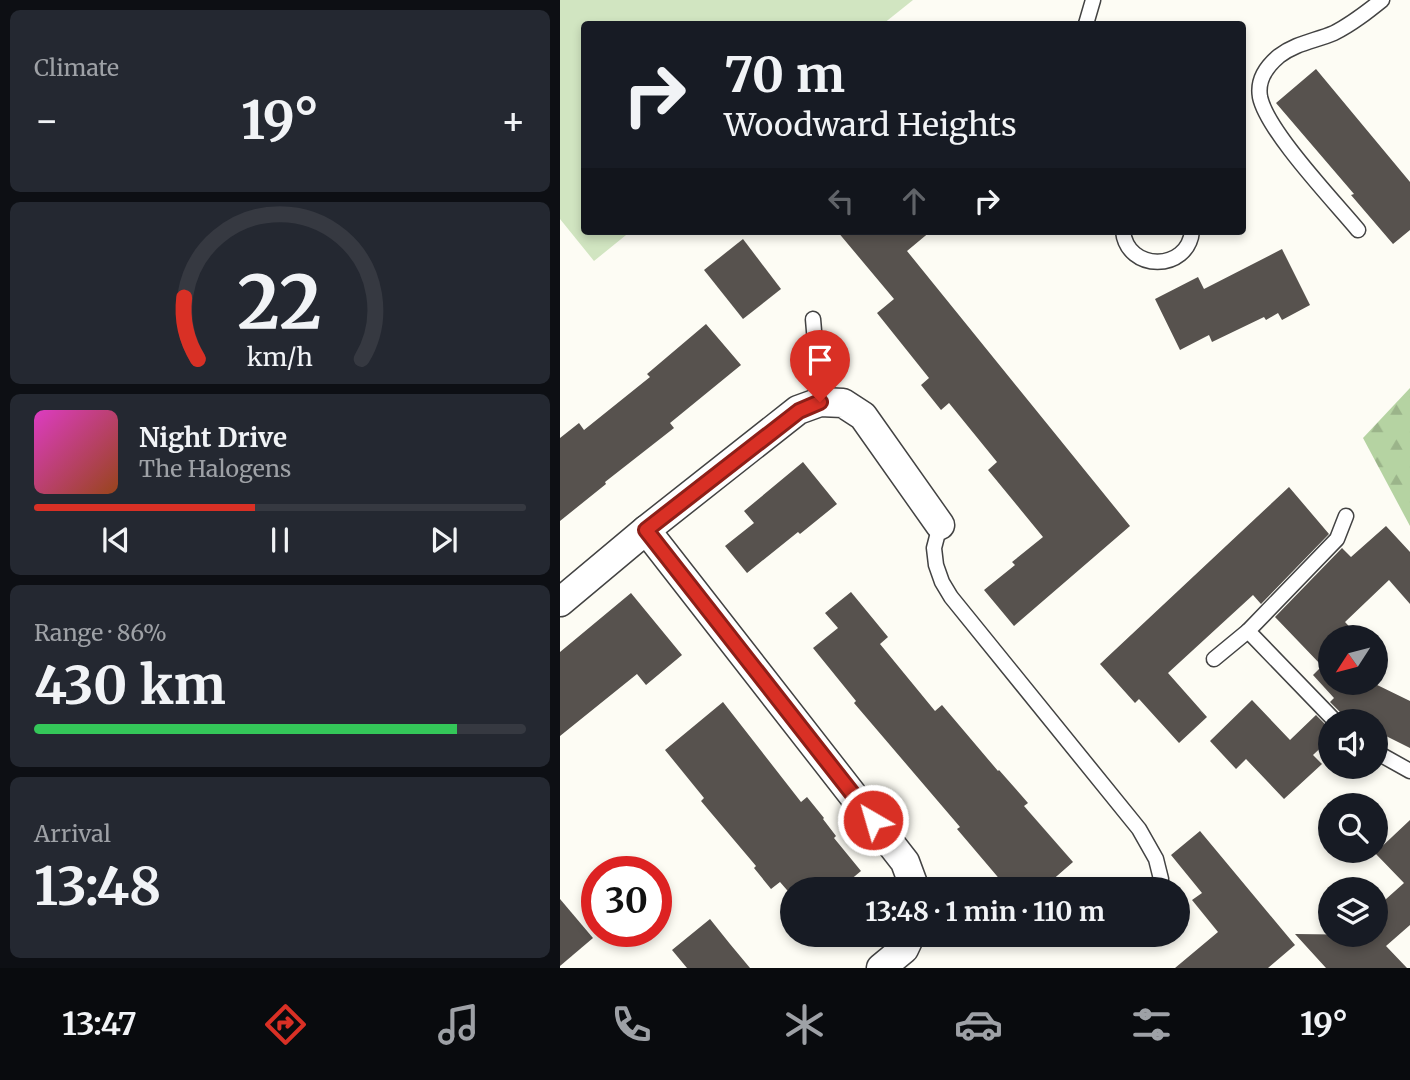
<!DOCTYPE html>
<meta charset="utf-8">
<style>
:root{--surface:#171b24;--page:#242831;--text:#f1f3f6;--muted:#9ea1a6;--line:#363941;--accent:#d93025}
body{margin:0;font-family:Merriweather,serif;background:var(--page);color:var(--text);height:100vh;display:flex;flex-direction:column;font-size:26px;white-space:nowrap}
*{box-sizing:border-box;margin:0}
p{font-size:23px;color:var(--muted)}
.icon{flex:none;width:38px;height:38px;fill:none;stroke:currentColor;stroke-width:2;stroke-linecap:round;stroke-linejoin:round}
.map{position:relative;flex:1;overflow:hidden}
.details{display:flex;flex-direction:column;gap:10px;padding:10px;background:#0d0f14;width:560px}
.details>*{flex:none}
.top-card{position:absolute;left:21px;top:21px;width:665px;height:214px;border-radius:7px;box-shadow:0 4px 10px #0003;background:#171b24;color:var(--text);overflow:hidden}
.needle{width:46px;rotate:234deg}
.fabs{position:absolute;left:758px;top:625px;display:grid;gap:14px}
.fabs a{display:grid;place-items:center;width:70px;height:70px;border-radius:50%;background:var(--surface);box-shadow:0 4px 10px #0003;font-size:35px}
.speed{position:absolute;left:21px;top:856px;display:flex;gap:14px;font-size:35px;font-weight:700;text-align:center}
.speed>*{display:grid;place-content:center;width:91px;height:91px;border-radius:50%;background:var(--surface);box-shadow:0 4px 10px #0003;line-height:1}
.speed .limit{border:10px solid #d22;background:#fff;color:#111}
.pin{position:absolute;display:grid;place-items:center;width:60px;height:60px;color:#fff;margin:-72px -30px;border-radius:50% 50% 50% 0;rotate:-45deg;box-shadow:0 0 7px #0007}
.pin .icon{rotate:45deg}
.me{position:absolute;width:77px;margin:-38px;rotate:322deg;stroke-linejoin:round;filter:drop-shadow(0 0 5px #0008)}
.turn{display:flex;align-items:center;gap:24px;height:147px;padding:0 28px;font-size:32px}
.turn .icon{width:91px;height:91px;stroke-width:2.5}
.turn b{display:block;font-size:49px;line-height:60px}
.lanes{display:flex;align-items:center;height:66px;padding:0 28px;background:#0003;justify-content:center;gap:35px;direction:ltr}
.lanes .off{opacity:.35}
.big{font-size:52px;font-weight:700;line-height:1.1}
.details .card{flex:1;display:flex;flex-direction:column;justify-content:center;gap:10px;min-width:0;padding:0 24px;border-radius:10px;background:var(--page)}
.details .dial{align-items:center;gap:0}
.dial svg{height:182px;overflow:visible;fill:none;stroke:var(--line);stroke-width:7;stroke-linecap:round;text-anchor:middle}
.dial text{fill:var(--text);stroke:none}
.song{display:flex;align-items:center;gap:21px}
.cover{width:84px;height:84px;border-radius:10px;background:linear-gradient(135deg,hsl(310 70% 55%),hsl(20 70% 35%))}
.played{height:7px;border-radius:4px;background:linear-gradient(90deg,var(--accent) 45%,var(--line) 45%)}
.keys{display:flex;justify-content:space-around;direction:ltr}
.heat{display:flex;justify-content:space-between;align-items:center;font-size:38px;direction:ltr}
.charge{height:10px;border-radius:5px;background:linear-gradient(90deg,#34c759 86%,var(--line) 0)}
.trip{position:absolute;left:220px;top:877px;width:410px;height:70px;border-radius:35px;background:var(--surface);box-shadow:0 4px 10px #0003;font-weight:700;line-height:70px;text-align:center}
.dock{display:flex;height:112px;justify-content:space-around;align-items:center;background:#090b0e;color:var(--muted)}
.dock .icon{width:49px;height:49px}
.dock .current{color:var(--accent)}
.dock b{font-size:32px;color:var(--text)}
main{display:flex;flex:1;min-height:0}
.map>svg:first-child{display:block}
.forest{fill:url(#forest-firs)}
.park{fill:#d1e5c1}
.building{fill:#57524e}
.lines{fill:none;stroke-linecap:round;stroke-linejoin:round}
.service-casing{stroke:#434343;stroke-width:17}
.minor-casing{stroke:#434343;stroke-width:31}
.service{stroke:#fff;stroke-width:14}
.minor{stroke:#fff;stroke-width:28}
.route-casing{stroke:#8d1f18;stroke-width:18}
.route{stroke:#d93025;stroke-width:12}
</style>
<main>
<section class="details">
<div class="card"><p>Climate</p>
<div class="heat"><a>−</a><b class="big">19°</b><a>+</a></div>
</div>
<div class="card dial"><svg viewBox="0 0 100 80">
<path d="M14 69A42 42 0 1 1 86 69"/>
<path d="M14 69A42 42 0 0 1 8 42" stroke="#d93025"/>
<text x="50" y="56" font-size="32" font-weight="700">22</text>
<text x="50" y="72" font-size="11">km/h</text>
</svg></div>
<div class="card">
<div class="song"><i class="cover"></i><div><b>Night Drive</b><p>The Halogens</p></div></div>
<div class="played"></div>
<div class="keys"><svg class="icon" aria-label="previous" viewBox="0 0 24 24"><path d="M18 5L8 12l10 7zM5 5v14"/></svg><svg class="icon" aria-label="pause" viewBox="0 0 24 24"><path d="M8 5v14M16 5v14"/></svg><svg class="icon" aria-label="next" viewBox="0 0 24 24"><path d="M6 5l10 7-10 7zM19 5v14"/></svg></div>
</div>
<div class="card"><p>Range · 86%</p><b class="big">430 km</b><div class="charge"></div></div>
<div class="card"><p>Arrival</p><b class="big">13:48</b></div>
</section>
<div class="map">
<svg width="850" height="968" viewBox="0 0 850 968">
<defs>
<pattern id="forest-firs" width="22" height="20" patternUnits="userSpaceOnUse" patternTransform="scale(1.75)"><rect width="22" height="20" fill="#b5d3a2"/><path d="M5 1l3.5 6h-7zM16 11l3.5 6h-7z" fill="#9bb48a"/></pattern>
</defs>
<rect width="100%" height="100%" fill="#fdfcf4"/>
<path class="forest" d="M 850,388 L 850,526 L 803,438 Z"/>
<path class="park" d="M 0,0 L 353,0 L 323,24 L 24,24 L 24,231 L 71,231 L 34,261 L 0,219 Z"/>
<g class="building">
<path d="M 756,69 L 850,182 L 850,230 L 833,244 L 791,195 L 794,194 L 716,103 Z"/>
<path d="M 277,231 L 371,231 L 347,251 L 570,526 L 454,626 L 424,590 L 455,565 L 452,562 L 483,537 L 428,470 L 437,462 L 389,403 L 381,410 L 361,385 L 369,378 L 317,313 L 334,299 Z"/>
<path d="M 183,239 L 221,289 L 183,319 L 144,270 Z"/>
<path d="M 722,249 L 750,305 L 722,320 L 718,313 L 706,320 L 704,317 L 652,342 L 649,335 L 620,350 L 595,299 L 638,277 L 644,289 Z"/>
<path d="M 146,324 L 181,365 L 110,423 L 114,428 L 45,482 L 46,484 L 0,521 L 0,438 L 19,423 L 24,430 L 90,377 L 87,374 Z"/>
<path d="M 243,462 L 277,504 L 240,534 L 238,532 L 187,573 L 165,546 L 194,523 L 184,511 Z"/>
<path d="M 729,487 L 769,534 L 701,604 L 693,595 L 608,673 L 647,717 L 619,743 L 579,699 L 575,703 L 540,664 Z"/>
<path d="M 826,526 L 850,552 L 850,604 L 829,580 L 785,622 L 799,637 L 770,637 L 770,682 L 811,682 L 850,701 L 850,748 L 816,731 L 816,721 L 784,721 L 782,714 L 770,702 L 774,698 L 753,675 L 762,666 L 715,617 L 782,548 L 791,557 Z"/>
<path d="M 291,592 L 328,637 L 320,644 L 375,711 L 382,705 L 438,771 L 439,770 L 468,803 L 464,806 L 513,862 L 482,889 L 448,889 L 397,829 L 400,827 L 294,703 L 296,701 L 253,648 L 278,628 L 265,613 Z"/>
<path d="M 71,593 L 122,655 L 86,685 L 77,674 L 0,736 L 0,652 Z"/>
<path d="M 692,700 L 730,740 L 756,715 L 770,729 L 770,739 L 753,755 L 762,764 L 724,799 L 686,759 L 676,769 L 650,741 Z"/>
<path d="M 163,702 L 241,802 L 247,797 L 264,818 L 263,819 L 276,836 L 274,838 L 301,871 L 289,881 L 295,887 L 293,889 L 233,889 L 233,897 L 220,882 L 211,889 L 194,868 L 196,866 L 141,801 L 144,798 L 105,750 Z"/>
<path d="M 850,820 L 850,925 L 826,946 L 847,968 L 766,968 L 735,934 L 816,935 L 816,908 L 844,883 L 815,853 Z"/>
<path d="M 640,831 L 735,945 L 708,968 L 615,968 L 658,932 L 632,900 L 642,893 L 611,855 Z"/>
<path d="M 0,899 L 33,938 L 0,966 Z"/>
<path d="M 150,919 L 170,944 L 190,968 L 127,968 L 112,950 Z"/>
</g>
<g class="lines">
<defs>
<g id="service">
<path d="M 526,24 L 533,0"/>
<path d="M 798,230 C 774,201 707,131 700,97 C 697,80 707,66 719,56 C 736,43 755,41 774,33 C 792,24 807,12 822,0"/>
<path d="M 563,231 C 567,272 628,272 632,231"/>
<path d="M 253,319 L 260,402"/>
<path d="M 380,525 L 374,548 L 376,565 L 382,582 L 391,597 L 579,829 L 596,859 L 601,879 L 597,889"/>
<path d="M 654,659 L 688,631"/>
<path d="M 775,721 L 688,631 L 777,539 L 786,516"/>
<path d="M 816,752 L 850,771"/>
</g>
<g id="minor">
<path d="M 86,530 L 238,410 L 260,402 L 283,403 L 303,416 L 380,525"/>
<path d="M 0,602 L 86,530 L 345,862 L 355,889"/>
<path d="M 321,968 L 344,949 L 351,934"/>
</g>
</defs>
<use href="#service" class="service-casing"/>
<use href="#minor" class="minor-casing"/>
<use href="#service" class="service"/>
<use href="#minor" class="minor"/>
</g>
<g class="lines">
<defs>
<path id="route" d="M 260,402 L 239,411 L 86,530 L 313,820"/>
</defs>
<use href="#route" class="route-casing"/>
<use href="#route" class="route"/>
</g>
</svg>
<div class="fabs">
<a><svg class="needle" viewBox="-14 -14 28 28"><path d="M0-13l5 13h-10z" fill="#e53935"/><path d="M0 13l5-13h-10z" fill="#9ea1a6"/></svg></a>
<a><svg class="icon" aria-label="sound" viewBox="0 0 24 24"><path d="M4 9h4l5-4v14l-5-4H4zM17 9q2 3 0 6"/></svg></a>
<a><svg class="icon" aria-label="search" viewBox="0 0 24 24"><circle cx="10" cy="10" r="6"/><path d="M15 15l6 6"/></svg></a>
<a><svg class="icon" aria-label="layers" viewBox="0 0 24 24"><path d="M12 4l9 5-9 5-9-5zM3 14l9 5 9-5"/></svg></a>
</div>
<div class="speed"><div class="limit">30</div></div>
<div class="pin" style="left:260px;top:402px;background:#d93025"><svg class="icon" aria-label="arrive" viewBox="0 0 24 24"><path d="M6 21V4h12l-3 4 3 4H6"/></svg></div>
<svg class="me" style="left:313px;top:820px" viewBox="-20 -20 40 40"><circle r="17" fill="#d93025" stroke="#fff" stroke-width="3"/><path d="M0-11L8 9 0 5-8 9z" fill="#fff"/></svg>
<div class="trip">13:48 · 1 min · 110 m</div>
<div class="top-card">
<div class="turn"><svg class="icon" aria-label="right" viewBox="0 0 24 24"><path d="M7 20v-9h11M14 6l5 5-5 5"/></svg><div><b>70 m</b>Woodward Heights</div></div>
<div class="lanes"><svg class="icon off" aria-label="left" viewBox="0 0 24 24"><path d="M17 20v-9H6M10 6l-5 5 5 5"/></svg><svg class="icon off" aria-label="ahead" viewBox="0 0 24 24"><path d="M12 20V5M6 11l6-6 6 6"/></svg><svg class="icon" aria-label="right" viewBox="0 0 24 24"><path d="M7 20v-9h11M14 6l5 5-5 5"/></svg></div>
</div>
</div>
</main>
<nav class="dock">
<b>13:47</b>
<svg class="icon current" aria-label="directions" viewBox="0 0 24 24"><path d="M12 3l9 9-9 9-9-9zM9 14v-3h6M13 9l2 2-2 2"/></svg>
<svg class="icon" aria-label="music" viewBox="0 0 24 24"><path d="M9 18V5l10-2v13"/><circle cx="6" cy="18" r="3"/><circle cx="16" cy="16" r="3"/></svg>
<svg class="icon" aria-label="phone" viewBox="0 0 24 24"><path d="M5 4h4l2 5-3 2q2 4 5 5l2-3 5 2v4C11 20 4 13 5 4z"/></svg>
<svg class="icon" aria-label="climate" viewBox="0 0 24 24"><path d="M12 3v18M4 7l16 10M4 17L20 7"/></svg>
<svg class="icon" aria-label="car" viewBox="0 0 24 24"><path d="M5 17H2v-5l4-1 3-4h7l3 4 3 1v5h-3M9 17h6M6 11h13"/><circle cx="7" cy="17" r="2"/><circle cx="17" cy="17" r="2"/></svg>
<svg class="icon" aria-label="filters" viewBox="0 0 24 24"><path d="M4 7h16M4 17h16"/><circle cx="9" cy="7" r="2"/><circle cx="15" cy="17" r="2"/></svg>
<b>19°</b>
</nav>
